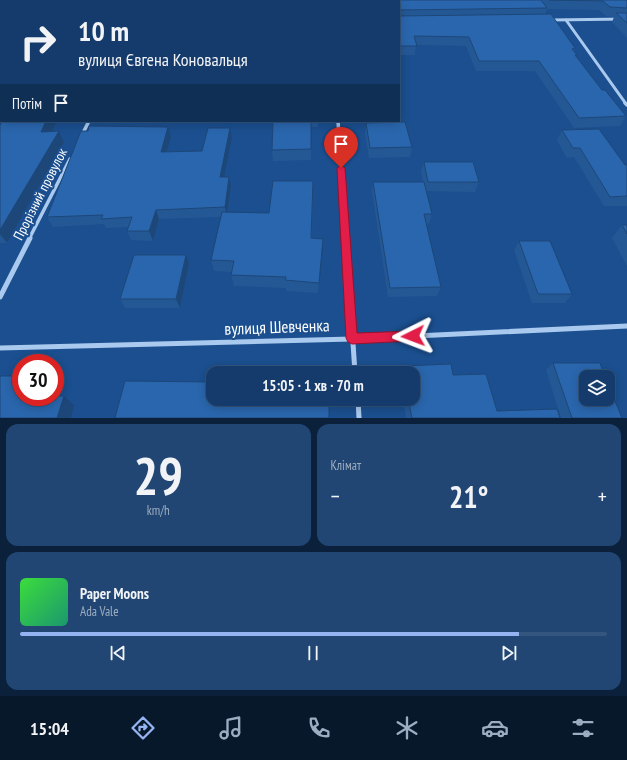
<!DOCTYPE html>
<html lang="uk">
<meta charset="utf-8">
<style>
:root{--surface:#143b6b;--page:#214673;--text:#f1f3f6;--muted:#9dadc1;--line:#33557e;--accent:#95b2f1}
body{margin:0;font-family:"PT Sans Narrow",sans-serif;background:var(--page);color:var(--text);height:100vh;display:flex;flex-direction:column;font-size:15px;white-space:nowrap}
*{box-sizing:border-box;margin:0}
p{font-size:13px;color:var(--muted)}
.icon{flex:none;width:22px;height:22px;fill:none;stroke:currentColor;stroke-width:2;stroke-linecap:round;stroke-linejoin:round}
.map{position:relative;height:418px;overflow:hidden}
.sheet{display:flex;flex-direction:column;gap:6px;padding:6px;background:#0b203b;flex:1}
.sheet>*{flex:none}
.hud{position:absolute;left:0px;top:0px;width:400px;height:122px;box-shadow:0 2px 10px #0003,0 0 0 1px var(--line);background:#143b6b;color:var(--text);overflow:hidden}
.fabs{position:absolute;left:579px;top:370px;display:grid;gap:8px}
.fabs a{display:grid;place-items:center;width:36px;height:36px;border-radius:8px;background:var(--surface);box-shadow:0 2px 10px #0003,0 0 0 1px var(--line);font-size:20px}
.speed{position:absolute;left:12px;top:354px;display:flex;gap:8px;font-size:20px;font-weight:700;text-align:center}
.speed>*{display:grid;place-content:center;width:52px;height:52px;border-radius:50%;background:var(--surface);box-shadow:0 2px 10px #0003,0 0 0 1px var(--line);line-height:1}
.speed .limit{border:6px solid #d22;background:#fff;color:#111}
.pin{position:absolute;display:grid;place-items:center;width:34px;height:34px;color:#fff;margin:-41px -17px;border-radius:50% 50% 50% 0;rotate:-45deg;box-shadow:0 0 4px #0007}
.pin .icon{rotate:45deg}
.me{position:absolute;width:44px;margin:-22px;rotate:267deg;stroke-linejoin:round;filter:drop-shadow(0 0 3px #0008)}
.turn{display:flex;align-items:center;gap:14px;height:84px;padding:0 12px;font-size:18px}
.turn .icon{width:52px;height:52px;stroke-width:2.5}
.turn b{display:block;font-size:28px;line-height:34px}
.then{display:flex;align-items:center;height:38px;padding:0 12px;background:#0003;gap:8px;font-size:15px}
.big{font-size:30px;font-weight:700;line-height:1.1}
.sheet .tile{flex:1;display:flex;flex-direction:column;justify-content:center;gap:6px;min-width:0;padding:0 14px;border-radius:12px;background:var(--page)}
.sheet .dial{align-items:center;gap:0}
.dial b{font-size:52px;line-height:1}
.song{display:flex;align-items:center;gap:12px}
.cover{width:48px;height:48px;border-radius:6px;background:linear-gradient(135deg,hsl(120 70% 55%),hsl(160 70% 35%))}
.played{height:4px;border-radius:2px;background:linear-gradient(90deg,var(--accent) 85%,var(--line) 85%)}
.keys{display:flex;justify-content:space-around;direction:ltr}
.heat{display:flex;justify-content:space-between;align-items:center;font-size:22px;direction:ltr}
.sheet .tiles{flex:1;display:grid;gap:6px;grid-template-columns:1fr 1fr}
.tile:last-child{grid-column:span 2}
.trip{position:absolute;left:206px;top:366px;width:214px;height:40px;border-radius:12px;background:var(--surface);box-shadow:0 2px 10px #0003,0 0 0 1px var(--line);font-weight:700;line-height:40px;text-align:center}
.tab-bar{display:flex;height:64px;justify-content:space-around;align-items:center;background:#08182b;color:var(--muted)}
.tab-bar .icon{width:28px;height:28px}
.tab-bar .current{color:var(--accent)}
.tab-bar b{font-size:18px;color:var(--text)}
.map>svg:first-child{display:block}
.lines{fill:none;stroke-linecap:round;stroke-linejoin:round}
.minor-far2{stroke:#a9c9ee;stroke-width:3}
.minor-far1{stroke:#a9c9ee;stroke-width:3.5}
.minor{stroke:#a9c9ee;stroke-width:5}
.wall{fill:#245895}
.shaded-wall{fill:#1d4779}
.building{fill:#2a66ad;stroke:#1d4779}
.route{fill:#e11d48;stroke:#92132f}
.labels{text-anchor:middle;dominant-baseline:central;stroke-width:4;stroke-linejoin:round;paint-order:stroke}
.street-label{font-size:14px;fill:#fff;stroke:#1b4f8f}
.near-street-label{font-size:17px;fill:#fff;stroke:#1b4f8f}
</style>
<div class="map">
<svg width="627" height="418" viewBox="0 0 627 418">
<rect width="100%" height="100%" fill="#1b4f8f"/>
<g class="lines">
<g class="minor-far2">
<path d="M 551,20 L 627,19"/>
<path d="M 566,20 L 626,104"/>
</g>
<g class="minor-far1">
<path d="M 625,103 L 627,105"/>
<path d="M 338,121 L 346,239"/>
<path d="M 82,135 L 89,121"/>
<path d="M 29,239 L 70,159"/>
</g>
<g class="minor">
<path d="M 346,238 L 355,373"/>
<path d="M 0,297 L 30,238"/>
<path d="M 0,348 L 352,339 L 627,326"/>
<path d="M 358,399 L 359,418"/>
</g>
</g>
<g class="wall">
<path d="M 367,0 L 627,0 L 627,38 L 612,22 L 614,17 L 606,16 L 599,10 L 547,9 L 545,14 L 575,48 L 574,51 L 577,55 L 576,57 L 602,90 L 626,116 L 620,126 L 574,128 L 535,71 L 476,71 L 466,46 L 416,45 L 415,55 L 399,55 L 399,1 L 368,1 Z"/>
<rect x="0" y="1" width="1" height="46"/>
<path d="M 3,121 L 57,121 L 52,132 L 59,131 L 64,142 L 7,243 L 0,243 L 0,125 Z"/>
<path d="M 273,121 L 318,121 L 318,127 L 311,127 L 311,160 L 273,161 L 272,150 Z"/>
<path d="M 366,123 L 412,147 L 410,157 L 369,158 L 365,133 Z"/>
<path d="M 230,128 L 232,138 L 224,177 L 231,186 L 228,213 L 269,213 L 313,192 L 312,238 L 323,250 L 318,293 L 286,291 L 286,288 L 234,286 L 231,275 L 232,272 L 214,271 L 211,260 L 221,217 L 159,219 L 153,241 L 131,240 L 127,231 L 128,227 L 106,228 L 104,224 L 53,227 L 47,217 L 171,137 L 167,152 L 202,151 Z"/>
<path d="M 562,130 L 625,165 L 627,165 L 627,206 L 604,206 L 574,157 L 567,158 L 557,140 Z"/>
<path d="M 424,162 L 479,182 L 475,192 L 426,191 L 432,214 L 429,223 L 426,224 L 441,287 L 437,296 L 388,297 L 372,191 L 373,182 L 423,182 L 421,172 Z"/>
<path d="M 622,225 L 627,225 L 627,266 L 612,238 Z"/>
<path d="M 519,241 L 572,294 L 565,303 L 532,303 L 514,250 Z"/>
<path d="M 189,264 L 180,308 L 125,308 L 120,299 Z"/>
<path d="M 553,363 L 622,418 L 561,418 L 546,370 Z"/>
<path d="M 403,366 L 453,375 L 497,411 L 560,418 L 406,418 L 403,399 L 413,399 L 413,373 L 400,373 Z"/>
</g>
<g class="shaded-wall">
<path d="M 33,0 L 43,0 L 42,1 L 32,1 Z"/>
<path d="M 46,121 L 57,121 L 47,143 L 41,132 Z"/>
<path d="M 168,127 L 171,137 L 164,162 L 161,152 Z"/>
<path d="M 230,128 L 232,138 L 222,187 L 220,177 Z"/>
<path d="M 59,131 L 64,142 L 7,243 L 0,234 L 0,230 Z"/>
<path d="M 229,177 L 231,186 L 227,217 L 225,207 Z"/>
<path d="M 156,210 L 159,219 L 153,241 L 149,231 Z"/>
<path d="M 323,239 L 323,250 L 318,293 L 319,283 Z"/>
<path d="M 186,255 L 189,264 L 180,308 L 176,299 Z"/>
<path d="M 64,396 L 74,405 L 71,418 L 57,418 Z"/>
</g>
<g class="building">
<path d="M 1,0 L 33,0 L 32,1 L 1,1 L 1,38 L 0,38 L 0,1 Z"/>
<rect x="80" y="0" width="224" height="1"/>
<path d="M 370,0 L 541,0 L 547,8 L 400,10 L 399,11 L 399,1 L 370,1 Z"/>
<path d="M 549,0 L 627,0 L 627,8 L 610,7 L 603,1 Z"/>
<path d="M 616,13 L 627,13 L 627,23 Z"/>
<path d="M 551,14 L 575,48 L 572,49 L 577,55 L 575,55 L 602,90 L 605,90 L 626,116 L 579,118 L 539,61 L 479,61 L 469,37 L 414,36 L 417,46 L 399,46 L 399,15 L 400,16 Z"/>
<path d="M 1,80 L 1,88 L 0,88 L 0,82 Z"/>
<path d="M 3,121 L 46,121 L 41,132 L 59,131 L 0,230 L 0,125 Z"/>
<path d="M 273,121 L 311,121 L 311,149 L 272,150 Z"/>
<path d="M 405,122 L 412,147 L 370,148 L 366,123 Z"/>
<path d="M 89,126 L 168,127 L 161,152 L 202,151 L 208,128 L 230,128 L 220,177 L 229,177 L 225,207 L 156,210 L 149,231 L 127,231 L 132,217 L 101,219 L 103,215 L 47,217 L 81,131 L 88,131 Z"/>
<path d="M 599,129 L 625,165 L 627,165 L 627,196 L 610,197 L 580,148 L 573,148 L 562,130 Z"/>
<path d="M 424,162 L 473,162 L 479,182 L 428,182 Z"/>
<path d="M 273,181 L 313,181 L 311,238 L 323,239 L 319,283 L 285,280 L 286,277 L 231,275 L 234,261 L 211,260 L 222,212 L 269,213 Z"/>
<path d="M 373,182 L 424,182 L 432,214 L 424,214 L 441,287 L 390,288 Z"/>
<path d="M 622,225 L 627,225 L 627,234 Z"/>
<path d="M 519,241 L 550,241 L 572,294 L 538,294 Z"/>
<path d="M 134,255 L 186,255 L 176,299 L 120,299 Z"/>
<path d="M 553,363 L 600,363 L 605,377 L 586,377 L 586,399 L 608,399 L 608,384 L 622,418 L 572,418 Z"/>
<path d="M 451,364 L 453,375 L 486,374 L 497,411 L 557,409 L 560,418 L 412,418 L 408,399 L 413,399 L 413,373 L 404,373 L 403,366 Z"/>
<path d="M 217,369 L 256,369 L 256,372 L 328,372 L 328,373 L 217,373 Z"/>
<path d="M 0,376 L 21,376 L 21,397 L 55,397 L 55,396 L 64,396 L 57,418 L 0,418 Z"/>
<path d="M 125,381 L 213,382 L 213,399 L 329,399 L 329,418 L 115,418 Z"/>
</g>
<path class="route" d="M 341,165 L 345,168 L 357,333 L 413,331 L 417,332 L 419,336 L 417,340 L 413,341 L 352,344 L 348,342 L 346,338 L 337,168 Z"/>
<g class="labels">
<g class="street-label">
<text transform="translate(40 194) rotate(-63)">Прорізний провулок</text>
</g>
<g class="near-street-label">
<text transform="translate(277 327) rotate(-2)">вулиця Шевченка</text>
</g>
</g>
</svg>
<div class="fabs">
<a><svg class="icon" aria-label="layers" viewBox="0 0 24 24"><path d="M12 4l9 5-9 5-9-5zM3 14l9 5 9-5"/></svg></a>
</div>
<div class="speed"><div class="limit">30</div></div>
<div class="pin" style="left:341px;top:168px;background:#d93025"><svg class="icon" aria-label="arrive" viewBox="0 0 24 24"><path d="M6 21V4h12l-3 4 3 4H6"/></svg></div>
<svg class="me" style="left:413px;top:336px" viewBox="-20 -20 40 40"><path d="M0-17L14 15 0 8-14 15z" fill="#e11d48" stroke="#fff" stroke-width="4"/></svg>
<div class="trip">15:05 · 1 хв · 70 m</div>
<div class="hud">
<div class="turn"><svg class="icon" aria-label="right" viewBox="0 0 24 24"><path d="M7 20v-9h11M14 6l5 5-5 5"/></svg><div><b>10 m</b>вулиця Євгена Коновальця</div></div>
<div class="then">Потім<svg class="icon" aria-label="arrive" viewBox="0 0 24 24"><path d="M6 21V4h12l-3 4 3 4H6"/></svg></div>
</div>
</div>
<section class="sheet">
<div class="tiles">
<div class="tile dial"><b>29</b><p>km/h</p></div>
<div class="tile"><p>Клімат</p>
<div class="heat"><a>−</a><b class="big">21°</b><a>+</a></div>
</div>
<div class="tile">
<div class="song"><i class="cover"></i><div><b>Paper Moons</b><p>Ada Vale</p></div></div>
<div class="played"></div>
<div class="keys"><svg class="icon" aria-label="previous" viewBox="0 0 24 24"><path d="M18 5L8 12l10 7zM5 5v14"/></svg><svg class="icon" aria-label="pause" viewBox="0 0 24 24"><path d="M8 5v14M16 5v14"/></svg><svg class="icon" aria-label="next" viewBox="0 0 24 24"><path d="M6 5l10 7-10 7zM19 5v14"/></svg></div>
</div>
</div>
</section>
<nav class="tab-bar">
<b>15:04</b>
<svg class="icon current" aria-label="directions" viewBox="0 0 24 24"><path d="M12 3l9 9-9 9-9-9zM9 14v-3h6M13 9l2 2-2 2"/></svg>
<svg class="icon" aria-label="music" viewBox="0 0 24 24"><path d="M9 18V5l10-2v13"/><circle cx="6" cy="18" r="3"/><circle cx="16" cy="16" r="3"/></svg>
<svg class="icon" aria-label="phone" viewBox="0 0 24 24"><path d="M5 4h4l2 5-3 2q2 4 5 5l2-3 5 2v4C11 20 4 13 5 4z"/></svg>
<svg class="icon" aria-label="climate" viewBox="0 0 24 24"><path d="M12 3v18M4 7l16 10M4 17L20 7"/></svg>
<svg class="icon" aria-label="car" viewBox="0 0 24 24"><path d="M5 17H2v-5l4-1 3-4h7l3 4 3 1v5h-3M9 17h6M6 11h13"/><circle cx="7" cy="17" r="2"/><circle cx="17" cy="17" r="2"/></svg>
<svg class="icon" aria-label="filters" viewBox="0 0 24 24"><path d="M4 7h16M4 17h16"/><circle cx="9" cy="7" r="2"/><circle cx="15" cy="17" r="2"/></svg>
</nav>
